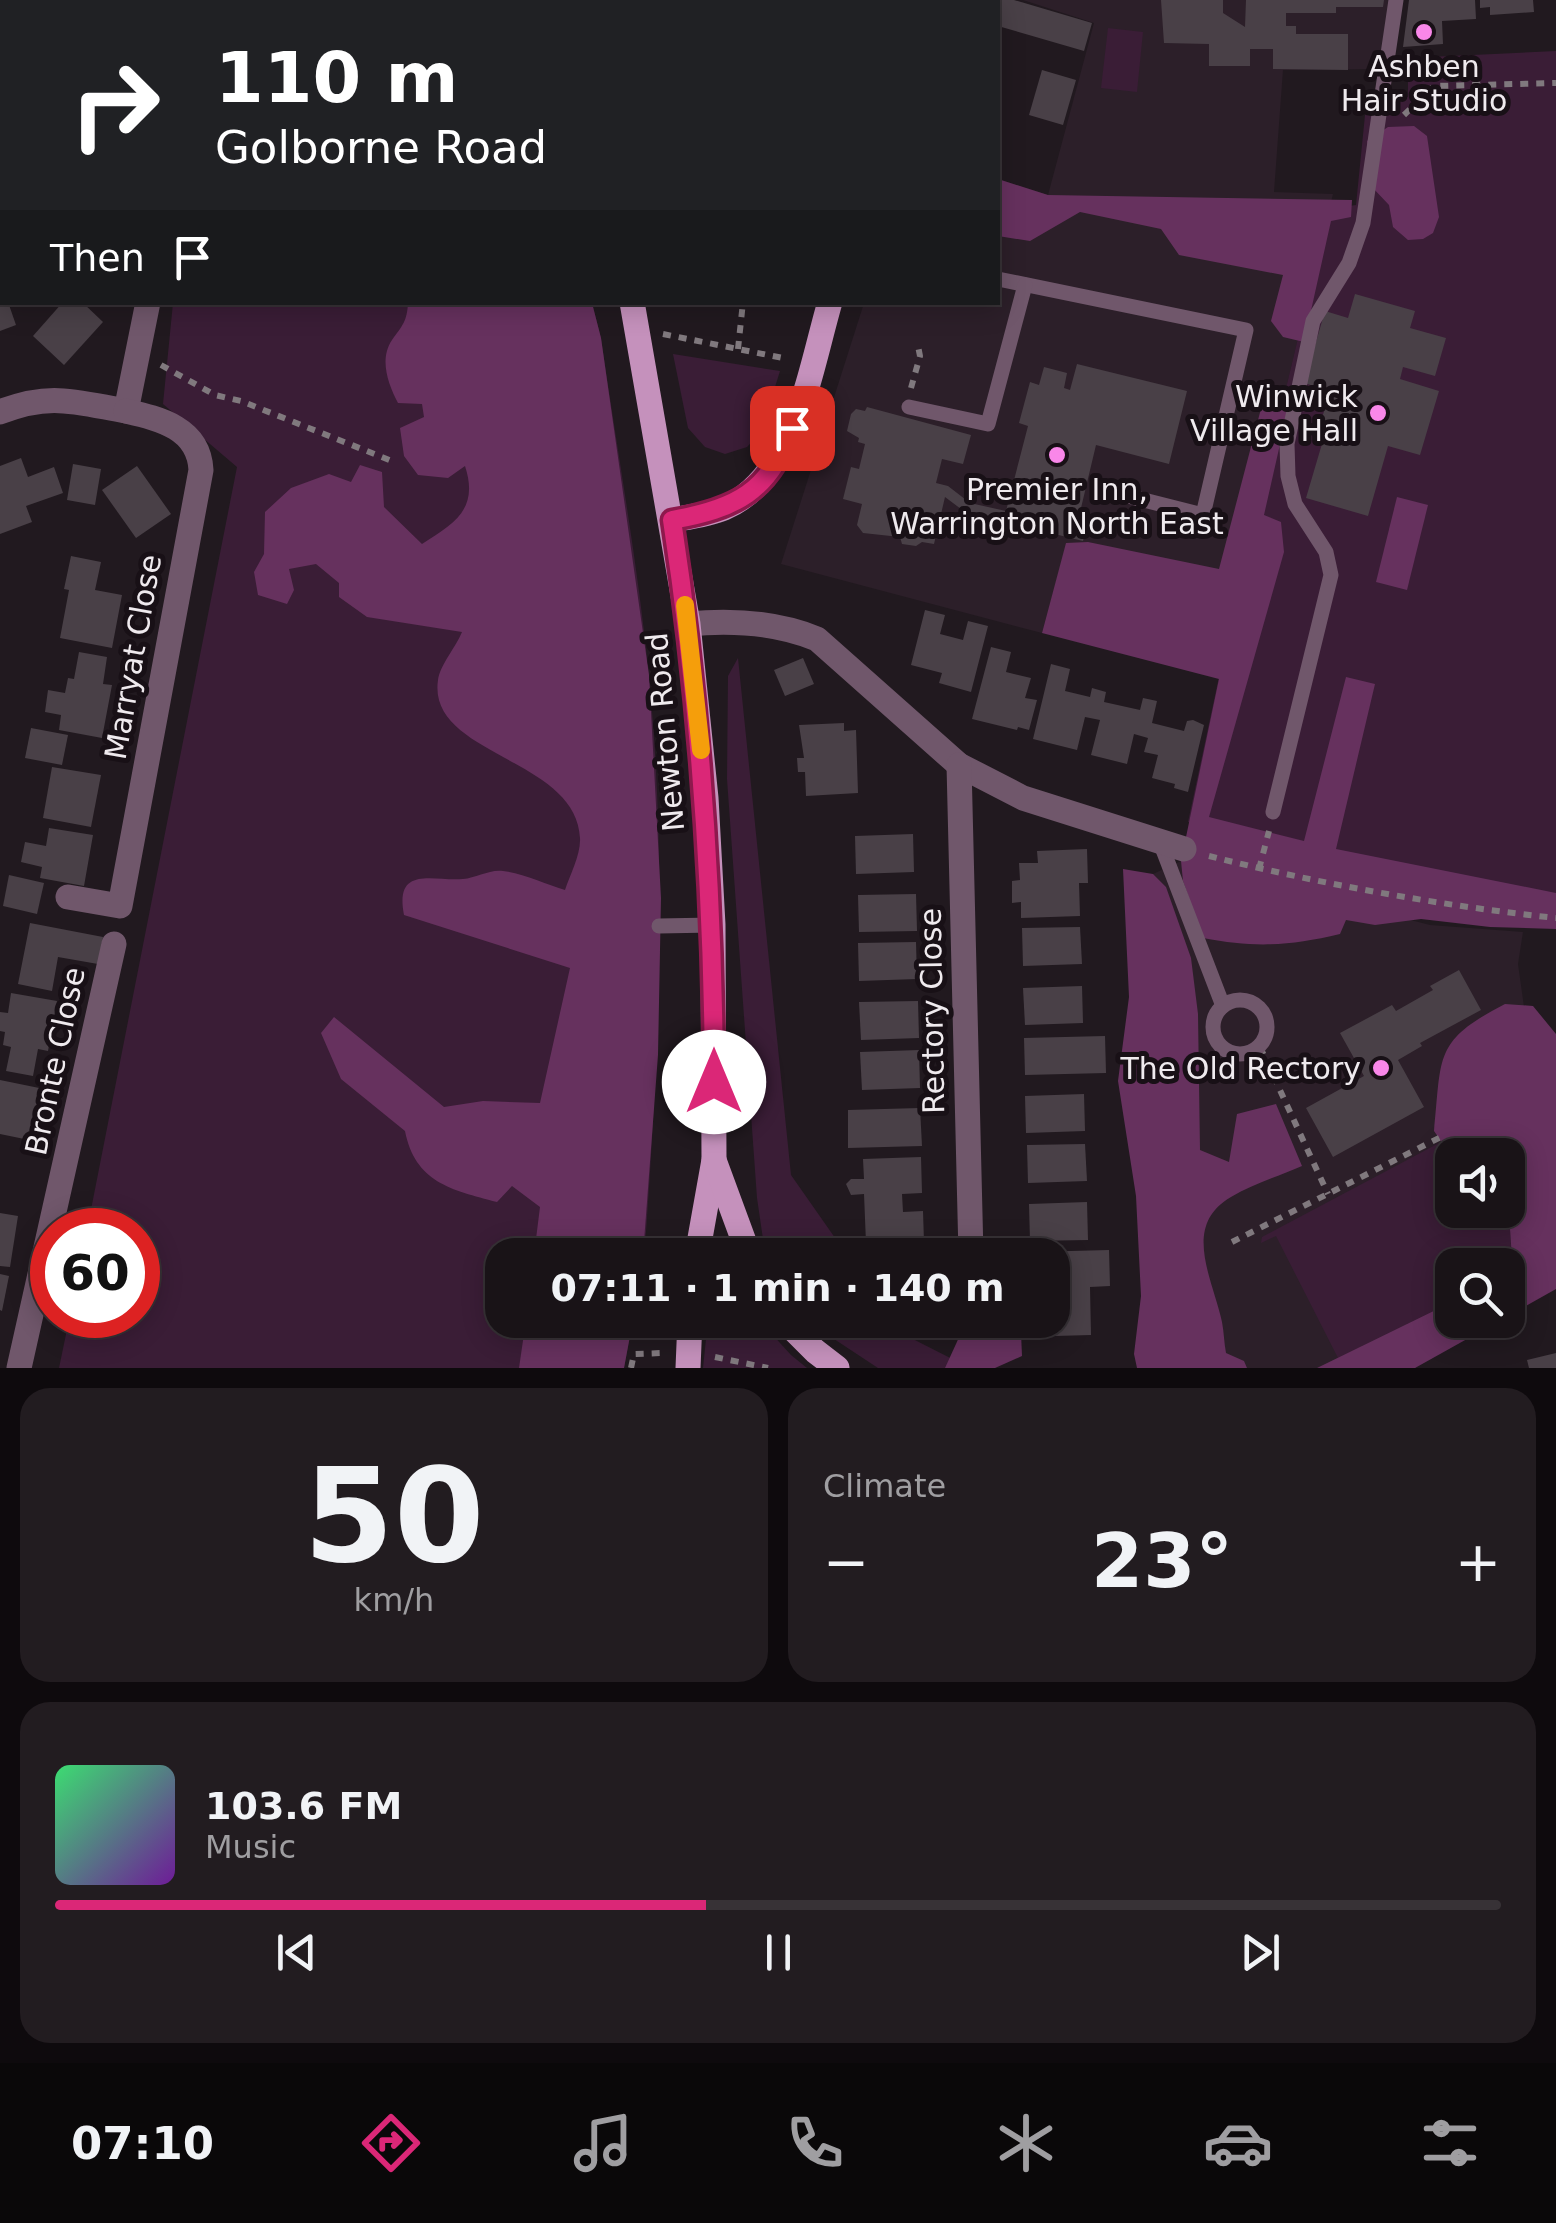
<!DOCTYPE html>
<meta charset="utf-8">
<style>
:root{--surface:#191317;--page:#221c20;--text:#f1f3f6;--muted:#9f9ea1;--line:#373236;--accent:#db2777}
body{margin:0;font-family:"DejaVu Sans",sans-serif;background:var(--page);color:var(--text);height:100vh;display:flex;flex-direction:column;font-size:38px;white-space:nowrap}
*{box-sizing:border-box;margin:0}
p{font-size:32px;color:var(--muted)}
.icon{flex:none;width:55px;height:55px;fill:none;stroke:currentColor;stroke-width:2;stroke-linecap:round;stroke-linejoin:round}
.map{position:relative;height:1368px;overflow:hidden}
.panel{display:flex;flex-direction:column;gap:20px;padding:20px;background:#0e0a0d;flex:1}
.panel>*{flex:none}
.banner{position:absolute;left:0px;top:0px;width:1000px;height:305px;box-shadow:0 5px 25px #0003,0 0 0 2px var(--line);background:#202124;color:#fff;overflow:hidden}
.tools{position:absolute;left:1435px;top:1138px;display:grid;gap:20px}
.tools a{display:grid;place-items:center;width:90px;height:90px;border-radius:20px;background:var(--surface);box-shadow:0 5px 25px #0003,0 0 0 2px var(--line);font-size:50px}
.speed{position:absolute;left:30px;top:1208px;display:flex;gap:20px;font-size:50px;font-weight:700;text-align:center}
.speed>*{display:grid;place-content:center;width:130px;height:130px;border-radius:50%;background:var(--surface);box-shadow:0 5px 25px #0003,0 0 0 2px var(--line);line-height:1}
.speed .limit{border:15px solid #d22;background:#fff;color:#111}
.pin{position:absolute;display:grid;place-items:center;width:85px;height:85px;color:#fff;margin:-42px;border-radius:20px;box-shadow:0 5px 15px #0006}
.me{position:absolute;width:110px;margin:-55px;rotate:0deg;stroke-linejoin:round;filter:drop-shadow(0 0 8px #0008)}
.turn{display:flex;align-items:center;gap:35px;height:210px;padding:0 50px;font-size:45px}
.turn .icon{width:130px;height:130px;stroke-width:2.5}
.turn b{display:block;font-size:70px;line-height:85px}
.then{display:flex;align-items:center;height:95px;padding:0 50px;background:#0003;gap:20px;font-size:38px}
.big{font-size:75px;font-weight:700;line-height:1.1}
.panel .card{flex:1;display:flex;flex-direction:column;justify-content:center;gap:15px;min-width:0;padding:0 35px;border-radius:30px;background:var(--page)}
.panel .dial{align-items:center;gap:0}
.dial b{font-size:130px;line-height:1}
.song{display:flex;align-items:center;gap:30px}
.cover{width:120px;height:120px;border-radius:15px;background:linear-gradient(135deg,hsl(140 70% 55%),hsl(280 70% 35%))}
.played{height:10px;border-radius:5px;background:linear-gradient(90deg,var(--accent) 45%,var(--line) 45%)}
.keys{display:flex;justify-content:space-around;direction:ltr}
.heat{display:flex;justify-content:space-between;align-items:center;font-size:55px;direction:ltr}
.panel .tiles{flex:1;display:grid;gap:20px;grid-template-columns:1fr 1fr}
.card:last-child{grid-column:span 2}
.trip{position:absolute;left:485px;top:1238px;width:585px;height:100px;border-radius:30px;background:var(--surface);box-shadow:0 5px 25px #0003,0 0 0 2px var(--line);font-weight:700;line-height:100px;text-align:center}
.menu{display:flex;height:160px;justify-content:space-around;align-items:center;background:#0a0809;color:var(--muted)}
.menu .icon{width:70px;height:70px}
.menu .on{color:var(--accent)}
.menu b{font-size:45px;color:var(--text)}
.map>svg:first-child{display:block}
.built{fill:#2c1f29;fill-rule:evenodd}
.green{fill:#3a1d36}
.forest{fill:#66315e}
.building{fill:#494047}
.lines{fill:none;stroke-linecap:round;stroke-linejoin:round}
.path{stroke:#80797e;stroke-width:6;stroke-dasharray:8 8;stroke-linecap:butt}
.lane{stroke:#70576b;stroke-width:15}
.street{stroke:#70576b;stroke-width:25}
.primary{stroke:#c591bc;stroke-width:25}
.route-casing{stroke:#8e194d;stroke-width:25}
.route{stroke:#db2777;stroke-width:18}
.slow{stroke:#f59e0b;stroke-width:18}
.poi-dot{fill:#f987e9;stroke:#181016;stroke-width:4}
.labels{text-anchor:middle;dominant-baseline:central;stroke-width:10;stroke-linejoin:round;paint-order:stroke}
.poi-label{font-size:30px;fill:#efeaee;stroke:#181016}
.street-label{font-size:30px;fill:#efeaee;stroke:#181016}
</style>
<div class="map">
<svg width="1556" height="1368" viewBox="0 0 1556 1368">
<rect width="100%" height="100%" fill="#21191f"/>
<g class="built">
<path d="M 1023,0 L 1390,0 L 1381,69 L 1283,70 L 1274,192 L 1333,194 L 1238,588 L 1065,549 L 1042,633 L 781,564 L 864,303 L 998,302 L 998,179 L 1048,195 L 1094,23 Z"/>
<path d="M 1181,861 L 1430,925 L 1523,932 L 1518,964 L 1556,1235 L 1508,1312 L 1508,1265 L 1452,1265 L 1452,1320 L 1402,1368 L 1170,1368 L 1153,874 ZM 1452,1155 L 1508,1155 L 1508,1210 L 1452,1210 Z"/>
</g>
<g class="green">
<path d="M 0,0 L 496,0 L 497,2 L 2,2 L 2,125 Z"/>
<path d="M 581,0 L 902,0 L 582,2 Z"/>
<path d="M 1108,28 L 1143,32 L 1137,92 L 1101,88 Z"/>
<path d="M 1556,51 L 1556,909 L 1188,822 L 1238,588 L 1329,209 L 1356,205 L 1367,95 L 1408,97 L 1408,58 Z"/>
<path d="M 173,303 L 592,303 L 601,338 C 617,450 638,564 649,677 C 667,862 659,1047 646,1232 L 643,1255 L 502,1255 L 502,1320 L 633,1320 L 624,1368 L 59,1368 L 70,1315 L 138,1315 L 138,1230 L 87,1230 L 237,467 L 163,404 Z"/>
<path d="M 673,354 L 780,371 L 761,432 L 747,447 L 725,454 L 705,447 L 688,428 Z"/>
<path d="M 738,658 L 791,1175 L 847,1255 L 770,1255 L 763,1239 L 757,1198 L 727,779 L 728,676 Z"/>
<path d="M 1441,1142 L 1452,1157 L 1452,1210 L 1504,1210 L 1510,1229 L 1513,1273 L 1508,1276 L 1508,1265 L 1452,1265 L 1452,1302 L 1338,1358 L 1276,1236 L 1261,1243 L 1262,1237 Z"/>
<path d="M 708,1320 L 759,1320 L 791,1355 L 807,1368 L 703,1368 Z"/>
<path d="M 811,1320 L 893,1320 L 903,1334 L 970,1368 L 878,1368 L 825,1333 Z"/>
</g>
<g class="forest">
<path d="M 1414,126 L 1427,136 L 1439,217 L 1433,233 L 1423,239 L 1408,240 L 1393,227 L 1389,205 L 1372,187 L 1367,141 L 1388,127 Z"/>
<path d="M 998,179 L 1048,195 L 1352,200 L 1351,217 L 1331,221 L 1304,342 L 1283,337 L 1271,321 L 1283,275 L 1179,255 L 1161,229 L 1080,212 L 1030,241 L 998,236 Z"/>
<path d="M 408,303 L 592,303 L 601,338 L 649,675 L 661,898 L 658,1055 L 643,1255 L 534,1255 L 540,1207 L 512,1186 L 497,1202 C 451,1190 415,1182 405,1131 L 341,1079 L 321,1033 L 334,1017 L 444,1107 L 483,1101 L 540,1103 L 570,968 L 404,915 C 394,864 435,882 463,879 C 476,878 490,869 503,871 C 523,873 545,884 565,890 C 570,875 581,854 580,838 C 576,757 427,756 438,680 C 440,665 456,647 462,632 L 367,617 L 339,597 L 339,583 L 316,564 L 289,569 L 294,590 L 287,604 L 258,595 L 254,572 L 264,554 L 265,512 L 291,488 L 329,474 L 351,482 L 360,465 L 382,472 L 384,507 L 422,544 C 455,523 479,509 465,466 L 448,478 L 418,475 L 404,456 L 400,428 L 424,417 L 422,404 L 398,403 C 388,384 379,359 392,340 C 403,325 407,321 408,303 Z"/>
<path d="M 1263,401 L 1288,409 L 1264,515 L 1281,522 L 1284,552 L 1209,817 L 1304,841 L 1346,677 L 1375,684 L 1336,849 L 1556,893 L 1556,929 L 1490,927 L 1421,919 L 1375,925 L 1346,920 L 1340,934 C 1289,946 1255,948 1203,938 L 1183,881 L 1181,861 L 1219,679 L 1042,633 L 1066,543 L 1088,542 L 1219,569 Z"/>
<path d="M 1397,497 L 1428,505 L 1407,590 L 1376,582 Z"/>
<path d="M 1123,869 L 1153,874 L 1166,887 L 1191,958 L 1198,1014 L 1200,1150 L 1229,1162 L 1237,1114 L 1276,1104 L 1302,1166 C 1279,1176 1253,1184 1231,1197 C 1181,1226 1213,1279 1222,1322 C 1224,1332 1224,1343 1226,1353 L 1244,1361 L 1247,1368 L 1137,1368 L 1134,1354 L 1141,1296 L 1136,1196 L 1118,1081 L 1129,997 Z"/>
<path d="M 1505,1004 L 1533,1006 L 1556,1034 L 1556,1289 L 1508,1316 L 1508,1276 L 1513,1273 L 1510,1229 L 1504,1210 L 1508,1210 L 1508,1155 L 1452,1157 L 1434,1131 C 1442,1056 1433,1041 1505,1004 Z"/>
<path d="M 1452,1302 L 1452,1320 L 1501,1320 L 1415,1368 L 1317,1368 Z"/>
<path d="M 526,1320 L 633,1320 L 624,1368 L 519,1368 Z"/>
<path d="M 961,1333 L 1021,1333 L 1022,1356 L 995,1368 L 945,1368 Z"/>
</g>
<g class="building">
<path d="M 1002,0 L 1014,0 L 1092,23 L 1084,51 L 998,26 Z"/>
<path d="M 1161,0 L 1223,0 L 1223,13 L 1245,27 L 1246,0 L 1384,0 L 1383,7 L 1336,7 L 1336,13 L 1286,13 L 1286,26 L 1296,26 L 1296,34 L 1348,34 L 1348,70 L 1273,69 L 1273,49 L 1250,49 L 1250,66 L 1209,66 L 1209,44 L 1164,43 Z"/>
<path d="M 1409,0 L 1475,0 L 1476,19 L 1442,21 L 1443,44 L 1403,47 Z"/>
<path d="M 1480,0 L 1533,0 L 1534,12 L 1490,15 L 1490,7 L 1480,8 Z"/>
<path d="M 1042,70 L 1076,80 L 1063,125 L 1029,115 Z"/>
<path d="M 1355,294 L 1415,311 L 1410,328 L 1446,338 L 1435,376 L 1403,367 L 1400,379 L 1439,391 L 1420,455 L 1388,446 L 1368,516 L 1306,498 L 1324,437 L 1317,435 L 1330,391 L 1304,383 L 1325,311 L 1348,318 Z"/>
<path d="M 0,302 L 8,302 L 16,325 L 0,331 Z"/>
<path d="M 63,302 L 82,302 L 103,322 L 64,365 L 33,336 Z"/>
<path d="M 1077,364 L 1187,391 L 1169,464 L 1096,445 L 1081,508 L 1090,511 L 1083,541 L 965,512 L 945,497 L 934,544 L 922,542 L 916,546 L 902,544 L 900,537 L 863,533 L 857,525 L 862,504 L 843,499 L 851,467 L 859,469 L 865,444 L 858,442 L 859,438 L 847,431 L 851,414 L 856,409 L 865,411 L 867,407 L 971,435 L 963,464 L 942,459 L 936,483 L 948,486 L 970,503 L 1006,511 L 1028,426 L 1019,423 L 1030,382 L 1039,385 L 1044,367 L 1067,373 L 1064,388 L 1070,390 Z"/>
<path d="M 21,458 L 28,477 L 54,467 L 63,493 L 26,506 L 32,522 L 0,534 L 0,466 Z"/>
<path d="M 73,464 L 101,469 L 95,505 L 67,500 Z"/>
<path d="M 137,466 L 171,514 L 136,538 L 102,490 Z"/>
<path d="M 71,556 L 101,562 L 95,590 L 122,595 L 112,648 L 60,638 L 69,590 L 64,589 Z"/>
<path d="M 925,610 L 945,615 L 940,634 L 963,640 L 968,621 L 988,626 L 971,692 L 939,683 L 942,673 L 911,665 Z"/>
<path d="M 991,647 L 1011,652 L 1006,672 L 1031,678 L 1025,698 L 1037,700 L 1029,730 L 1018,727 L 1017,730 L 972,719 Z"/>
<path d="M 79,652 L 107,657 L 103,684 L 112,685 L 102,738 L 59,730 L 61,715 L 45,712 L 48,690 L 65,693 L 68,678 L 74,679 Z"/>
<path d="M 803,658 L 814,684 L 785,696 L 774,670 Z"/>
<path d="M 1051,664 L 1070,669 L 1065,691 L 1090,697 L 1092,688 L 1106,692 L 1104,702 L 1140,710 L 1143,698 L 1157,701 L 1152,723 L 1184,731 L 1187,721 L 1193,720 L 1204,725 L 1188,792 L 1174,788 L 1175,784 L 1152,778 L 1158,755 L 1144,752 L 1148,738 L 1134,734 L 1127,764 L 1091,755 L 1100,720 L 1085,717 L 1077,750 L 1033,739 Z"/>
<path d="M 844,723 L 844,731 L 856,730 L 858,793 L 806,796 L 805,772 L 798,772 L 797,758 L 804,758 L 799,725 Z"/>
<path d="M 31,728 L 68,735 L 62,765 L 25,758 Z"/>
<path d="M 52,767 L 101,775 L 91,827 L 43,818 Z"/>
<path d="M 49,828 L 93,835 L 84,886 L 40,878 L 42,867 L 21,862 L 25,842 L 46,846 Z"/>
<path d="M 913,834 L 914,872 L 856,874 L 855,836 Z"/>
<path d="M 1087,849 L 1088,883 L 1079,883 L 1080,916 L 1021,918 L 1021,902 L 1012,903 L 1012,881 L 1020,880 L 1019,863 L 1038,863 L 1037,851 Z"/>
<path d="M 9,875 L 44,883 L 37,914 L 3,906 Z"/>
<path d="M 916,894 L 917,931 L 859,932 L 858,895 Z"/>
<path d="M 30,923 L 103,937 L 98,964 L 58,957 L 52,991 L 18,984 Z"/>
<path d="M 1080,927 L 1082,964 L 1023,966 L 1022,928 Z"/>
<path d="M 916,942 L 917,979 L 859,981 L 858,943 Z"/>
<path d="M 1459,970 L 1481,1010 L 1420,1043 L 1422,1046 L 1398,1060 L 1424,1107 L 1333,1157 L 1306,1108 L 1364,1076 L 1340,1033 L 1392,1005 L 1396,1011 L 1433,990 L 1430,986 Z"/>
<path d="M 1082,986 L 1083,1023 L 1025,1025 L 1023,988 Z"/>
<path d="M 11,993 L 57,1001 L 48,1051 L 38,1049 L 33,1076 L 6,1071 L 11,1047 L 3,1045 L 5,1032 L 0,1031 L 0,1012 L 8,1013 Z"/>
<path d="M 918,1001 L 919,1038 L 861,1040 L 859,1002 Z"/>
<path d="M 1105,1036 L 1106,1073 L 1025,1075 L 1024,1038 Z"/>
<path d="M 919,1050 L 920,1088 L 862,1090 L 860,1052 Z"/>
<path d="M 0,1080 L 49,1090 L 39,1142 L 0,1134 Z"/>
<path d="M 1084,1094 L 1085,1131 L 1026,1133 L 1025,1096 Z"/>
<path d="M 920,1108 L 922,1146 L 848,1148 L 848,1110 Z"/>
<path d="M 1085,1144 L 1087,1181 L 1028,1183 L 1027,1145 Z"/>
<path d="M 921,1157 L 922,1193 L 902,1194 L 903,1212 L 923,1211 L 924,1242 L 866,1243 L 864,1194 L 851,1195 L 846,1184 L 851,1179 L 864,1179 L 863,1159 Z"/>
<path d="M 1087,1202 L 1088,1240 L 1030,1241 L 1029,1204 Z"/>
<path d="M 0,1213 L 18,1216 L 10,1267 L 0,1266 Z"/>
<path d="M 1109,1250 L 1110,1286 L 1090,1287 L 1091,1335 L 1055,1336 L 1052,1255 L 1033,1255 L 1033,1252 Z"/>
<path d="M 0,1274 L 9,1276 L 2,1311 L 0,1310 Z"/>
<path d="M 1556,1353 L 1556,1368 L 1529,1368 L 1527,1360 Z"/>
</g>
<g class="lines">
<g class="path">
<path d="M 595,0 L 596,2"/>
<path d="M 654,0 L 655,2"/>
<path d="M 836,2 L 836,0"/>
<path d="M 1404,115 L 1434,86 L 1556,83"/>
<path d="M 663,334 L 788,359"/>
<path d="M 738,349 L 743,302"/>
<path d="M 161,365 L 215,395 L 241,401 L 392,461"/>
<path d="M 911,388 L 920,356 L 918,346"/>
<path d="M 1209,856 C 1320,884 1443,906 1556,918"/>
<path d="M 1259,869 L 1269,831"/>
<path d="M 1260,1047 L 1328,1194"/>
<path d="M 1232,1242 L 1441,1137"/>
<path d="M 830,1332 L 840,1320"/>
<path d="M 715,1357 L 768,1368"/>
<path d="M 631,1368 L 634,1354 L 663,1353"/>
</g>
<g class="lane">
<path d="M 998,279 L 1246,330 L 1203,515 L 1124,495"/>
<path d="M 909,407 L 988,424 L 1025,285"/>
<path d="M 1273,812 L 1331,575 L 1326,552 L 1295,504 L 1288,476 L 1287,444 L 1313,321 L 1349,263 L 1363,223 L 1396,0"/>
<path d="M 1160,842 L 1223,1006"/>
<path d="M 659,926 L 713,925"/>
<circle cx="1240" cy="1027" r="27"/>
</g>
<g class="street">
<path d="M 0,150 L 2,151"/>
<path d="M 0,412 C 50,392 75,402 126,411 L 148,302"/>
<path d="M 688,624 C 731,620 776,622 817,639 L 959,765 L 1023,798 L 1184,849"/>
<path d="M 959,765 L 971,1255"/>
<path d="M 68,897 L 120,906 L 201,470 C 199,428 160,419 126,411"/>
<path d="M 19,1368 L 114,944"/>
</g>
<g class="primary">
<path d="M 536,0 L 537,2"/>
<path d="M 932,2 L 932,0"/>
<path d="M 632,302 L 688,624 L 706,798 L 713,925 L 714,1160 L 697,1255"/>
<path d="M 671,520 C 689,517 708,515 724,508 C 795,478 810,370 830,302"/>
<path d="M 714,1160 L 749,1255"/>
<path d="M 784,1320 L 815,1351 L 837,1368"/>
<path d="M 688,1368 L 690,1320"/>
</g>
</g>
<g class="lines">
<defs>
<path id="route" d="M 714,1082 C 713,891 701,709 672,520 C 735,509 770,492 792,428"/>
</defs>
<use href="#route" class="route-casing"/>
<use href="#route" class="route"/>
<path class="slow" d="M 685,605 L 701,750"/>
</g>
<g class="poi-dot">
<circle cx="1424" cy="32" r="10"/>
<circle cx="1378" cy="413" r="10"/>
<circle cx="1057" cy="455" r="10"/>
<circle cx="1381" cy="1068" r="10"/>
</g>
<g class="labels">
<g class="poi-label">
<text x="1424" y="66">Ashben<tspan x="1424" dy="34">Hair Studio</tspan></text>
<text x="1358" y="396" text-anchor="end">Winwick<tspan x="1358" dy="34">Village Hall</tspan></text>
<text x="1057" y="489">Premier Inn,<tspan x="1057" dy="34">Warrington North East</tspan></text>
<text x="1361" y="1068" text-anchor="end">The Old Rectory</text>
</g>
<g class="street-label">
<text transform="translate(133 657) rotate(-80)">Marryat Close</text>
<text transform="translate(665 732) rotate(-95)">Newton Road</text>
<text transform="translate(932 1011) rotate(-91)">Rectory Close</text>
<text transform="translate(55 1061) rotate(-78)">Bronte Close</text>
</g>
</g>
</svg>
<div class="tools">
<a><svg class="icon" aria-label="sound" viewBox="0 0 24 24"><path d="M4 9h4l5-4v14l-5-4H4zM17 9q2 3 0 6"/></svg></a>
<a><svg class="icon" aria-label="search" viewBox="0 0 24 24"><circle cx="10" cy="10" r="6"/><path d="M15 15l6 6"/></svg></a>
</div>
<div class="speed"><div class="limit">60</div></div>
<div class="pin" style="left:792px;top:428px;background:#d93025"><svg class="icon" aria-label="arrive" viewBox="0 0 24 24"><path d="M6 21V4h12l-3 4 3 4H6"/></svg></div>
<svg class="me" style="left:714px;top:1082px" viewBox="-20 -20 40 40"><circle r="19" fill="#fff"/><path d="M0-13L10 11 0 6-10 11z" fill="#db2777"/></svg>
<div class="trip">07:11 · 1 min · 140 m</div>
<div class="banner">
<div class="turn"><svg class="icon" aria-label="right" viewBox="0 0 24 24"><path d="M7 20v-9h11M14 6l5 5-5 5"/></svg><div><b>110 m</b>Golborne Road</div></div>
<div class="then">Then<svg class="icon" aria-label="arrive" viewBox="0 0 24 24"><path d="M6 21V4h12l-3 4 3 4H6"/></svg></div>
</div>
</div>
<section class="panel">
<div class="tiles">
<div class="card dial"><b>50</b><p>km/h</p></div>
<div class="card"><p>Climate</p>
<div class="heat"><a>−</a><b class="big">23°</b><a>+</a></div>
</div>
<div class="card">
<div class="song"><i class="cover"></i><div><b>103.6 FM</b><p>Music</p></div></div>
<div class="played"></div>
<div class="keys"><svg class="icon" aria-label="previous" viewBox="0 0 24 24"><path d="M18 5L8 12l10 7zM5 5v14"/></svg><svg class="icon" aria-label="pause" viewBox="0 0 24 24"><path d="M8 5v14M16 5v14"/></svg><svg class="icon" aria-label="next" viewBox="0 0 24 24"><path d="M6 5l10 7-10 7zM19 5v14"/></svg></div>
</div>
</div>
</section>
<nav class="menu">
<b>07:10</b>
<svg class="icon on" aria-label="directions" viewBox="0 0 24 24"><path d="M12 3l9 9-9 9-9-9zM9 14v-3h6M13 9l2 2-2 2"/></svg>
<svg class="icon" aria-label="music" viewBox="0 0 24 24"><path d="M9 18V5l10-2v13"/><circle cx="6" cy="18" r="3"/><circle cx="16" cy="16" r="3"/></svg>
<svg class="icon" aria-label="phone" viewBox="0 0 24 24"><path d="M5 4h4l2 5-3 2q2 4 5 5l2-3 5 2v4C11 20 4 13 5 4z"/></svg>
<svg class="icon" aria-label="climate" viewBox="0 0 24 24"><path d="M12 3v18M4 7l16 10M4 17L20 7"/></svg>
<svg class="icon" aria-label="car" viewBox="0 0 24 24"><path d="M5 17H2v-5l4-1 3-4h7l3 4 3 1v5h-3M9 17h6M6 11h13"/><circle cx="7" cy="17" r="2"/><circle cx="17" cy="17" r="2"/></svg>
<svg class="icon" aria-label="filters" viewBox="0 0 24 24"><path d="M4 7h16M4 17h16"/><circle cx="9" cy="7" r="2"/><circle cx="15" cy="17" r="2"/></svg>
</nav>
